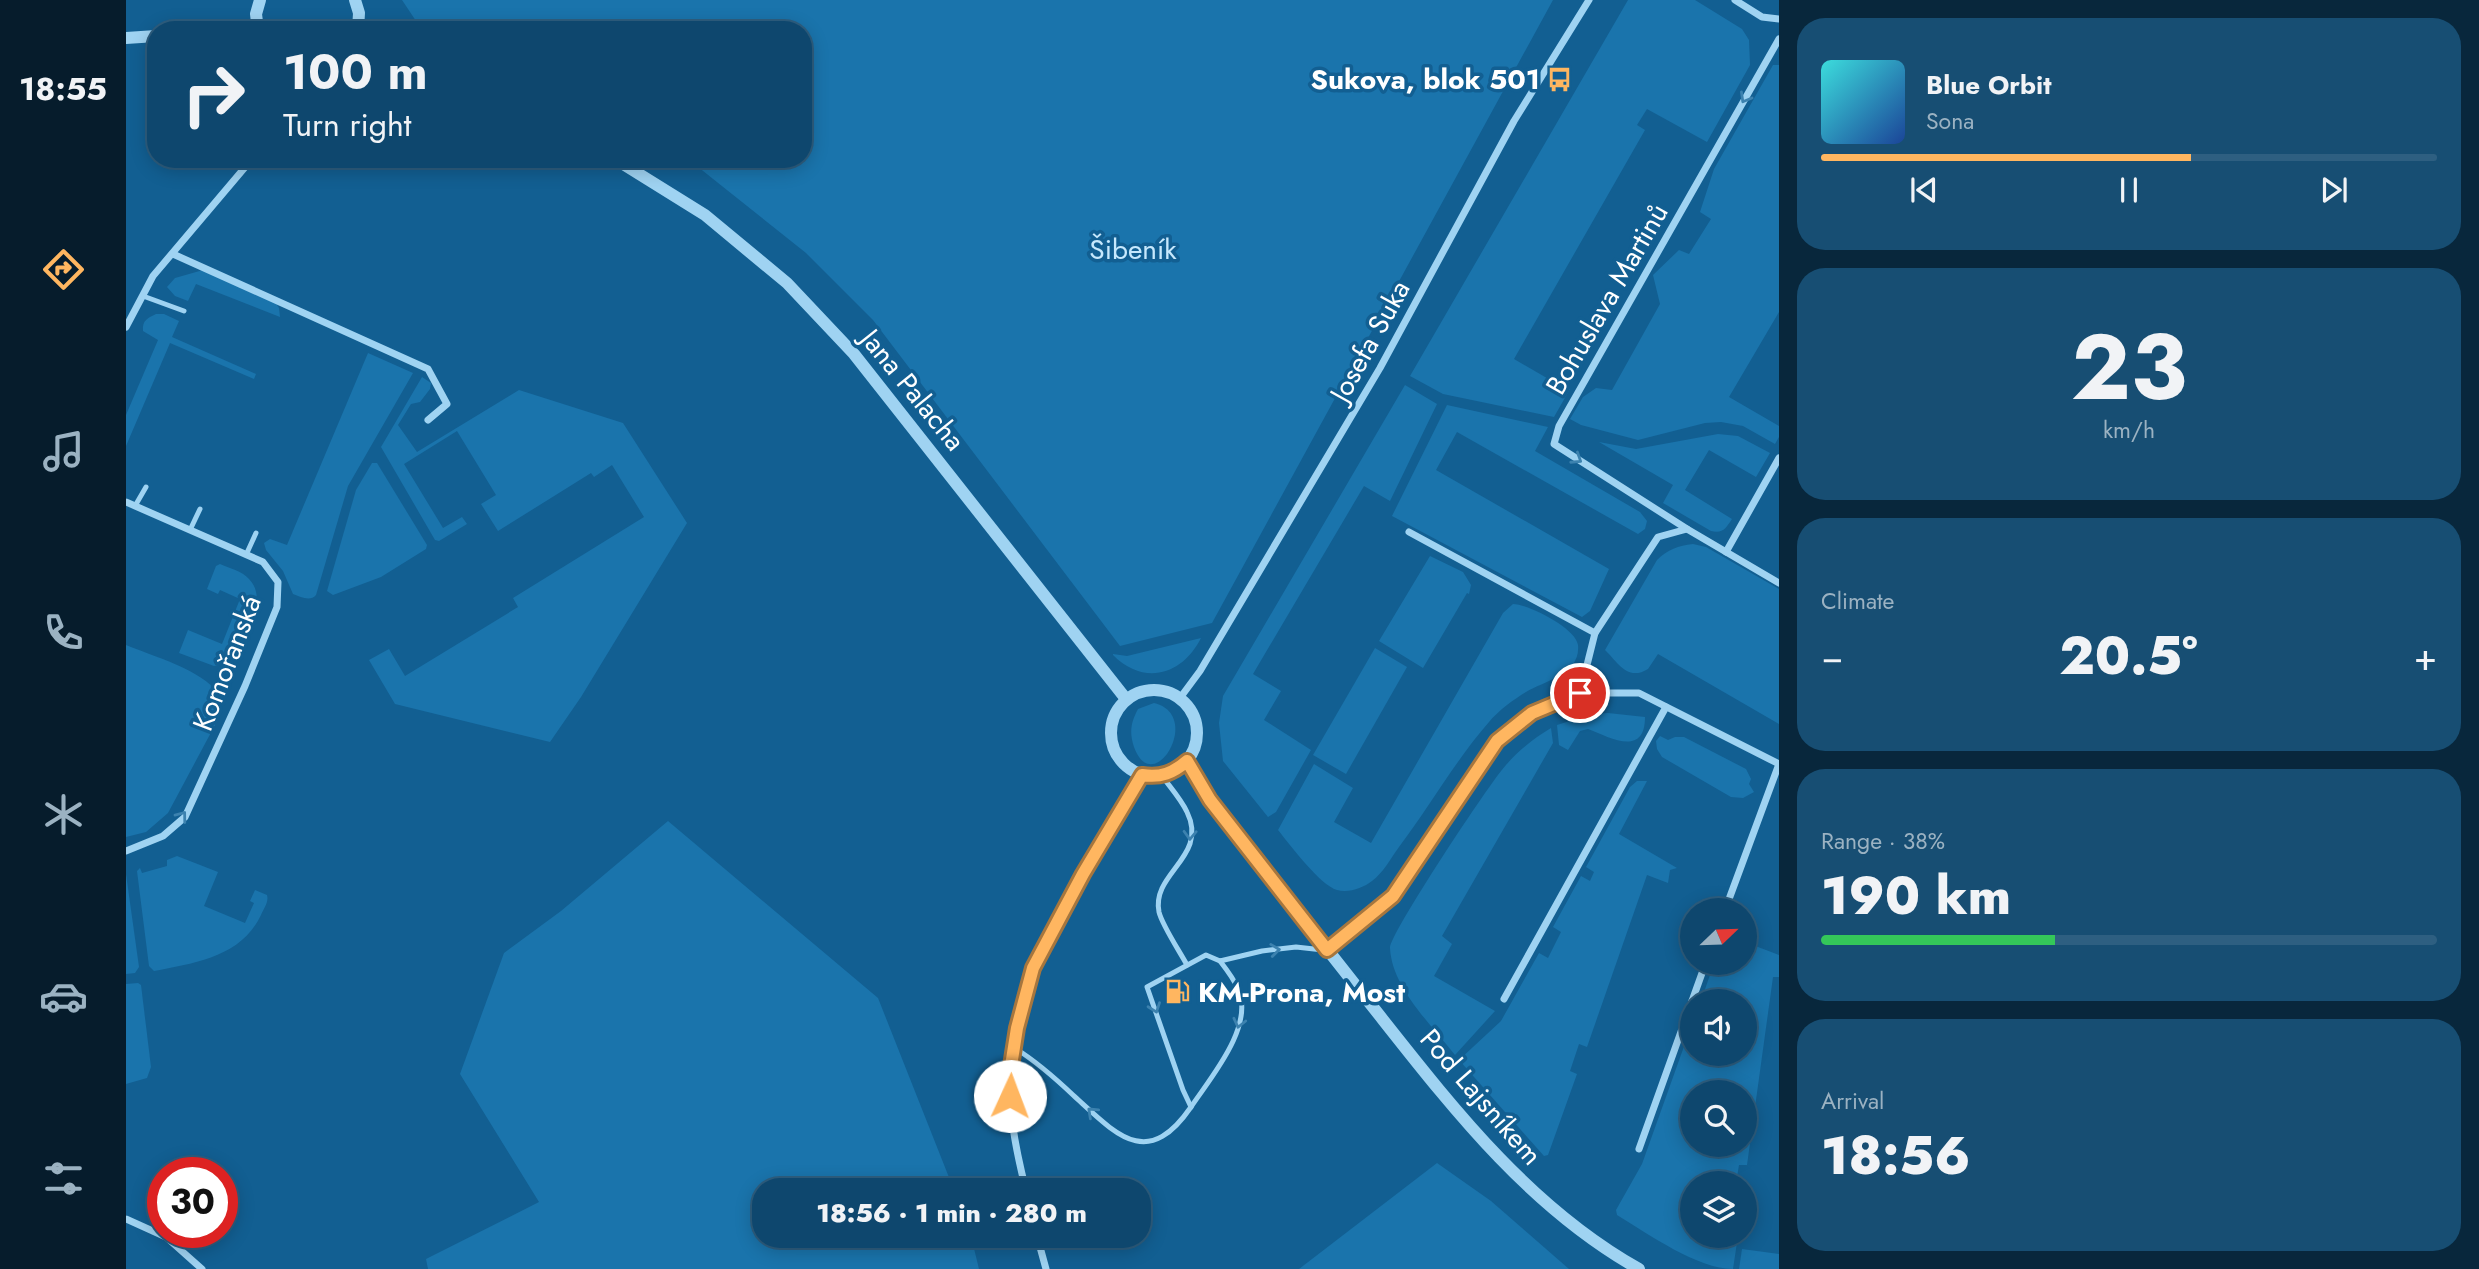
<!DOCTYPE html>
<meta charset="utf-8">
<style>
:root{--surface:#0e476e;--page:#174e73;--text:#f1f3f6;--muted:#9bb2c2;--line:#2e5f81;--accent:#ffb660}
body{margin:0;font-family:Jost,sans-serif;background:var(--page);color:var(--text);height:100vh;display:flex;flex-direction:column;font-size:26px;white-space:nowrap}
*{box-sizing:border-box;margin:0}
p{font-size:23px;color:var(--muted)}
.icon{flex:none;width:38px;height:38px;fill:none;stroke:currentColor;stroke-width:2;stroke-linecap:round;stroke-linejoin:round}
.map{position:relative;flex:1;overflow:hidden}
.side{display:flex;flex-direction:column;gap:18px;padding:18px;background:#08273c;width:700px}
.side>*{flex:none}
.banner{position:absolute;left:21px;top:21px;width:665px;height:147px;border-radius:28px;box-shadow:0 4px 18px #0003,0 0 0 2px var(--line);background:#0e476e;color:var(--text);overflow:hidden}
.needle{width:46px;rotate:67deg}
.controls{position:absolute;left:1554px;top:898px;display:grid;gap:14px}
.controls a{display:grid;place-items:center;width:77px;height:77px;border-radius:50%;background:var(--surface);box-shadow:0 4px 18px #0003,0 0 0 2px var(--line);font-size:35px}
.speed{position:absolute;left:21px;top:1157px;display:flex;gap:14px;font-size:35px;font-weight:700;text-align:center}
.speed>*{display:grid;place-content:center;width:91px;height:91px;border-radius:50%;background:var(--surface);box-shadow:0 4px 18px #0003,0 0 0 2px var(--line);line-height:1}
.speed .limit{border:10px solid #d22;background:#fff;color:#111}
.pin{position:absolute;display:grid;place-items:center;width:60px;height:60px;color:#fff;margin:-30px;border:4px solid #fff;border-radius:50%;box-shadow:0 2px 7px #0007}
.me{position:absolute;width:77px;margin:-38px;rotate:2deg;stroke-linejoin:round;filter:drop-shadow(0 0 5px #0008)}
.turn{display:flex;align-items:center;gap:24px;height:147px;padding:0 21px;font-size:32px}
.turn .icon{width:91px;height:91px;stroke-width:2.5}
.turn b{display:block;font-size:49px;line-height:60px}
.big{font-size:52px;font-weight:800;line-height:1.1}
.side .card{flex:1;display:flex;flex-direction:column;justify-content:center;gap:10px;min-width:0;padding:0 24px;border-radius:28px;background:var(--page)}
.side .dial{align-items:center;gap:0}
.dial b{font-size:91px;line-height:1}
.song{display:flex;align-items:center;gap:21px}
.cover{width:84px;height:84px;border-radius:10px;background:linear-gradient(135deg,hsl(180 70% 55%),hsl(220 70% 35%))}
.played{height:7px;border-radius:4px;background:linear-gradient(90deg,var(--accent) 60%,var(--line) 60%)}
.keys{display:flex;justify-content:space-around;direction:ltr}
.heat{display:flex;justify-content:space-between;align-items:center;font-size:38px;direction:ltr}
.charge{height:10px;border-radius:5px;background:linear-gradient(90deg,#34c759 38%,var(--line) 0)}
.trip{position:absolute;left:626px;top:1178px;width:399px;height:70px;border-radius:28px;background:var(--surface);box-shadow:0 4px 18px #0003,0 0 0 2px var(--line);font-weight:800;line-height:70px;text-align:center}
main{display:flex;flex:1;min-height:0}
.tab-bar{display:flex;flex-direction:column;width:126px;justify-content:space-around;align-items:center;background:#061c2c;color:var(--muted)}
.tab-bar .icon{width:49px;height:49px}
.tab-bar .current{color:var(--accent)}
.tab-bar b{font-size:32px;color:var(--text)}
.map>svg:first-child{display:block}
.green{fill:#1a74ac;fill-rule:evenodd}
.lines{fill:none;stroke-linecap:round;stroke-linejoin:round}
.service{stroke:#9fd3f2;stroke-width:5}
.minor{stroke:#9fd3f2;stroke-width:7}
.tertiary{stroke:#9fd3f2;stroke-width:12}
.oneway{stroke:#3c82af}
.route-casing{stroke:#a6763e;stroke-width:18}
.route{stroke:#ffb660;stroke-width:12}
.labels{text-anchor:middle;dominant-baseline:central;stroke-width:7;stroke-linejoin:round;paint-order:stroke}
.poi-label{font-size:28px;font-weight:bold;fill:#fff;stroke:#125f92;text-anchor:end}
.park-label{font-size:28px;fill:#c6e8fd;stroke:#125f92}
.street-label{font-size:28px;fill:#fff;stroke:#125f92}
</style>
<main>
<nav class="tab-bar">
<b>18:55</b>
<svg class="icon current" aria-label="directions" viewBox="0 0 24 24"><path d="M12 3l9 9-9 9-9-9zM9 14v-3h6M13 9l2 2-2 2"/></svg>
<svg class="icon" aria-label="music" viewBox="0 0 24 24"><path d="M9 18V5l10-2v13"/><circle cx="6" cy="18" r="3"/><circle cx="16" cy="16" r="3"/></svg>
<svg class="icon" aria-label="phone" viewBox="0 0 24 24"><path d="M5 4h4l2 5-3 2q2 4 5 5l2-3 5 2v4C11 20 4 13 5 4z"/></svg>
<svg class="icon" aria-label="climate" viewBox="0 0 24 24"><path d="M12 3v18M4 7l16 10M4 17L20 7"/></svg>
<svg class="icon" aria-label="car" viewBox="0 0 24 24"><path d="M5 17H2v-5l4-1 3-4h7l3 4 3 1v5h-3M9 17h6M6 11h13"/><circle cx="7" cy="17" r="2"/><circle cx="17" cy="17" r="2"/></svg>
<svg class="icon" aria-label="filters" viewBox="0 0 24 24"><path d="M4 7h16M4 17h16"/><circle cx="9" cy="7" r="2"/><circle cx="15" cy="17" r="2"/></svg>
</nav>
<div class="map">
<svg width="1653" height="1269" viewBox="0 0 1653 1269">
<rect width="100%" height="100%" fill="#125f92"/>
<g class="green">
<path d="M 276,0 L 1427,0 L 1086,623 L 994,646 L 747,320 L 680,253 L 562,159 L 677,159 L 677,30 L 296,30 Z"/>
<path d="M 1502,0 L 1569,0 L 1616,29 L 1623,40 L 1624,65 L 1581,142 L 1521,109 L 1511,125 L 1519,130 L 1388,359 L 1438,388 L 1439,387 L 1444,389 L 1428,417 L 1317,394 L 1284,376 Z"/>
<path d="M 1647,65 L 1653,65 L 1653,312 L 1603,397 L 1653,426 L 1653,437 L 1649,444 L 1617,426 L 1595,422 L 1579,423 L 1512,440 L 1455,425 L 1444,419 L 1457,397 L 1470,388 L 1486,390 L 1534,304 L 1527,275 L 1553,250 L 1563,254 L 1585,219 L 1574,212 L 1588,169 Z"/>
<path d="M 77,270 L 148,300 L 153,308 L 154,317 L 70,284 L 62,301 L 49,296 L 41,287 L 49,278 Z"/>
<path d="M 30,314 L 38,314 L 53,321 L 46,337 L 130,374 L 128,379 L 44,343 L 0,446 L 0,415 L 32,340 L 17,331 C 16,320 22,318 30,314 Z"/>
<path d="M 242,353 L 287,373 L 222,486 L 190,595 C 184,602 175,597 167,594 L 157,571 L 140,550 L 138,543 L 144,539 L 161,545 Z"/>
<path d="M 296,377 L 305,383 L 304,389 L 294,402 L 285,404 L 272,425 L 291,452 L 393,390 L 497,423 L 561,523 L 455,697 L 424,742 L 269,704 L 243,660 L 263,649 L 279,676 L 392,607 L 387,598 L 518,517 L 486,465 L 468,477 L 465,473 L 372,531 L 355,504 L 370,495 L 331,431 L 278,464 L 317,528 L 336,517 L 341,524 L 313,541 L 309,540 L 255,447 Z"/>
<path d="M 1279,385 L 1311,404 L 1264,501 L 1238,486 L 1127,674 L 1155,691 L 1138,720 L 1185,750 L 1150,812 L 1142,817 L 1097,761 L 1093,723 L 1097,696 Z"/>
<path d="M 1321,405 L 1422,427 L 1409,451 L 1514,512 L 1521,521 L 1519,529 L 1512,534 L 1331,432 L 1310,470 L 1483,569 L 1464,611 L 1456,617 L 1266,516 Z"/>
<path d="M 1592,434 L 1612,436 L 1644,453 L 1630,477 L 1583,450 L 1559,490 L 1606,519 C 1600,528 1597,534 1585,531 L 1537,503 L 1547,485 L 1473,442 L 1510,449 Z"/>
<path d="M 246,463 L 251,463 L 301,545 L 300,549 L 255,577 L 207,595 L 201,591 L 230,490 Z"/>
<path d="M 1567,544 L 1580,547 L 1653,589 L 1653,724 L 1532,654 L 1522,669 C 1501,682 1491,661 1479,650 L 1531,560 C 1542,549 1552,546 1567,544 Z"/>
<path d="M 1304,556 L 1337,572 L 1345,585 L 1343,594 L 1341,593 L 1297,668 L 1253,641 Z"/>
<path d="M 94,564 C 103,568 116,571 123,579 C 144,600 117,640 108,662 L 88,666 L 53,653 L 62,630 L 96,644 L 114,599 L 94,590 L 92,594 L 81,589 L 90,566 Z"/>
<path d="M 1387,604 C 1402,604 1450,628 1452,645 C 1455,674 1418,681 1400,692 C 1387,700 1373,710 1363,722 C 1329,761 1304,806 1273,847 C 1265,858 1257,873 1246,881 C 1237,888 1223,893 1211,890 C 1194,885 1164,845 1152,830 L 1188,764 L 1227,788 L 1208,822 L 1245,843 L 1377,613 Z"/>
<path d="M 1075,638 C 1057,674 1019,687 987,655 L 987,654 L 1001,656 Z"/>
<path d="M 0,645 C 24,655 79,671 91,693 C 97,703 93,715 89,725 L 42,813 L 20,832 L 0,837 Z"/>
<path d="M 1249,648 L 1281,667 L 1220,774 L 1187,755 Z"/>
<path d="M 1028,703 C 1078,715 1027,800 1008,747 C 1003,732 1005,722 1012,709 Z"/>
<path d="M 1482,713 L 1519,717 C 1519,758 1483,737 1462,729 L 1454,731 L 1442,750 L 1433,745 L 1431,725 L 1466,714 Z"/>
<path d="M 1425,728 L 1427,743 L 1316,936 L 1326,944 L 1308,976 L 1369,1011 L 1329,1055 C 1305,1024 1266,988 1264,948 C 1263,935 1364,782 1380,765 C 1393,750 1408,738 1425,728 Z"/>
<path d="M 1534,736 L 1542,740 L 1549,737 L 1558,737 L 1620,769 L 1625,779 L 1623,784 L 1628,792 L 1617,798 L 1605,797 L 1536,757 L 1531,749 L 1530,741 Z"/>
<path d="M 1511,781 L 1521,781 L 1493,834 L 1551,868 L 1544,870 L 1542,883 L 1521,875 L 1461,1047 L 1453,1044 L 1444,1071 L 1451,1074 L 1422,1155 L 1418,1156 L 1333,1060 L 1375,1021 L 1413,953 L 1422,958 L 1435,932 L 1427,927 L 1455,876 L 1464,881 L 1468,872 L 1460,867 L 1504,787 Z"/>
<path d="M 542,821 L 752,998 L 828,1190 L 639,1190 L 639,1236 L 845,1236 L 853,1269 L 302,1269 L 300,1259 L 413,1202 L 334,1074 L 378,953 L 435,911 Z"/>
<path d="M 51,856 L 92,872 L 78,906 L 119,923 L 128,903 L 124,901 L 129,890 L 141,895 C 143,902 138,908 135,915 C 115,957 69,963 28,971 L 23,966 L 11,871 L 14,868 L 16,873 L 41,866 L 41,860 Z"/>
<path d="M 0,874 L 13,967 L 9,973 L 0,974 Z"/>
<path d="M 1619,942 L 1653,955 L 1653,977 L 1647,977 L 1621,1165 L 1613,1165 L 1610,1183 L 1566,1183 L 1566,1236 L 1612,1236 L 1607,1269 C 1572,1269 1522,1234 1491,1215 L 1490,1210 L 1516,1164 L 1566,1024 L 1566,1054 L 1619,1054 L 1619,1001 L 1575,1001 L 1588,963 L 1619,962 ZM 1566,1092 L 1619,1092 L 1619,1144 L 1566,1144 Z"/>
<path d="M 12,983 L 15,985 L 25,1067 L 21,1078 L 0,1084 L 0,984 Z"/>
<path d="M 1311,1163 L 1365,1201 L 1443,1269 L 1173,1269 Z"/>
<path d="M 1616,1249 L 1653,1254 L 1653,1269 L 1613,1269 Z"/>
</g>
<g class="lines">
<g class="service">
<path d="M 17,296 L 58,311"/>
<path d="M 9,506 L 20,487"/>
<path d="M 64,530 L 74,509"/>
<path d="M 120,555 L 130,533"/>
<path d="M 1036,776 C 1044,787 1055,799 1061,812 C 1083,857 1025,873 1033,912 C 1036,925 1054,952 1061,965"/>
<path d="M 887,1047 C 910,1061 928,1077 947,1095 C 990,1134 1021,1171 1065,1107 L 1057,1090 L 1021,987 L 1080,955 L 1094,961 L 1136,951 L 1170,947 L 1197,950"/>
<path d="M 1065,1107 C 1085,1077 1129,1026 1112,989 C 1108,979 1101,970 1094,961"/>
</g>
<g class="minor">
<path d="M 1609,0 L 1636,17 L 1653,19"/>
<path d="M 47,254 L 302,369 L 321,404 L 302,420"/>
<path d="M 0,327 L 27,276 L 126,159"/>
<path d="M 0,502 L 137,562 L 152,582 L 151,607 L 119,686 L 59,817 L 37,836 L 0,851"/>
<path d="M 1561,529 L 1428,444 L 1433,426 L 1653,39"/>
<path d="M 1283,532 L 1469,633"/>
<path d="M 1600,552 L 1653,458"/>
<path d="M 1454,693 L 1469,633 L 1532,537 L 1561,529 L 1653,583"/>
<path d="M 1054,698 L 1074,671 L 1254,368 L 1388,121 L 1463,0"/>
<path d="M 1599,910 L 1653,764"/>
<path d="M 1201,950 L 1267,896 L 1371,742 L 1406,713 L 1454,693 L 1513,693 L 1653,764"/>
<path d="M 1378,999 L 1540,707"/>
<path d="M 1566,1001 L 1580,962"/>
<path d="M 1513,1149 L 1566,1001"/>
<path d="M 900,1190 C 892,1159 885,1127 884,1095 C 881,974 959,875 1016,775"/>
<path d="M 0,1219 L 40,1237 L 76,1269"/>
<path d="M 911,1236 L 920,1269"/>
</g>
<g class="tertiary">
<path d="M 229,0 L 233,13 L 232,30"/>
<path d="M 132,30 L 130,14 L 134,0"/>
<path d="M 0,38 L 30,36"/>
<path d="M 489,159 L 579,215 L 661,283 L 728,354 L 1000,699"/>
<circle cx="1028" cy="733" r="43"/>
<path d="M 1061,761 C 1084,799 1111,833 1138,869 C 1168,907 1197,944 1227,982 C 1312,1088 1392,1201 1513,1269"/>
</g>
</g>
<defs><path id="oneway-chevron" d="M-2-3.5L2.5 0L-2 3.5" fill="none" stroke-width="1.6" stroke-linecap="round" stroke-linejoin="round" transform="scale(1.75)"/></defs>
<g class="oneway">
<use href="#oneway-chevron" transform="translate(1619 98) rotate(120)"/>
<use href="#oneway-chevron" transform="translate(1451 459) rotate(33)"/>
<use href="#oneway-chevron" transform="translate(56 816) rotate(-53)"/>
<use href="#oneway-chevron" transform="translate(1064 835) rotate(92)"/>
<use href="#oneway-chevron" transform="translate(1149 950) rotate(-7)"/>
<use href="#oneway-chevron" transform="translate(1029 1008) rotate(70)"/>
<use href="#oneway-chevron" transform="translate(1113 1023) rotate(103)"/>
<use href="#oneway-chevron" transform="translate(966 1112) rotate(-137)"/>
</g>
<g class="lines">
<defs>
<path id="route" d="M 884,1096 L 885,1066 L 891,1028 L 907,968 L 957,874 L 1016,775 C 1035,778 1047,773 1061,761 L 1084,800 L 1201,950 L 1267,896 L 1371,741 L 1406,713 L 1454,693"/>
</defs>
<use href="#route" class="route-casing"/>
<use href="#route" class="route"/>
</g>
<defs>
<symbol id="bus-bare" viewBox="-9 -9 18 18"><path d="M-5-6H5V4H4V6H2V4H-2V6H-4V4H-5ZM-3.5-4V0h7V-4ZM-3.5 1.2v1.5H-2V1.2ZM2 1.2v1.5H3.5V1.2Z" fill="#ffb660" stroke="#125f92" stroke-width="2.5" paint-order="stroke"/></symbol>
<symbol id="fuel-bare" viewBox="-9 -9 18 18"><path d="M-5.5-6h7V0h2V4h1.3V-2.5L3-4.5l.8-.8L6-3V5H2.5V1h-1V6h-7ZM-4.2-4.7v3.2H.2V-4.7Z" fill="#ffb660" stroke="#125f92" stroke-width="2.5" paint-order="stroke"/></symbol>
</defs>
<g fill-rule="evenodd">
<use href="#bus-bare" x="1416" y="62" width="35" height="35"/>
<use href="#fuel-bare" x="1034" y="974" width="35" height="35"/>
</g>
<g class="labels">
<g class="poi-label">
<text x="1414" y="79">Sukova, blok 501</text>
<text x="1072" y="992" text-anchor="start">KM-Prona, Most</text>
</g>
<g class="park-label">
<text x="1007" y="249">Šibeník</text>
</g>
<g class="street-label">
<text transform="translate(1481 299) rotate(-60)">Bohuslava Martinů</text>
<text transform="translate(1244 341) rotate(-61)">Josefa Suka</text>
<text transform="translate(787 390) rotate(51)">Jana Palacha</text>
<text transform="translate(101 663) rotate(-69)">Komořanská</text>
<text transform="translate(1355 1097) rotate(49)">Pod Lajsníkem</text>
</g>
</g>
</svg>
<div class="controls">
<a><svg class="needle" viewBox="-14 -14 28 28"><path d="M0-13l5 13h-10z" fill="#e53935"/><path d="M0 13l5-13h-10z" fill="#9bb2c2"/></svg></a>
<a><svg class="icon" aria-label="sound" viewBox="0 0 24 24"><path d="M4 9h4l5-4v14l-5-4H4zM17 9q2 3 0 6"/></svg></a>
<a><svg class="icon" aria-label="search" viewBox="0 0 24 24"><circle cx="10" cy="10" r="6"/><path d="M15 15l6 6"/></svg></a>
<a><svg class="icon" aria-label="layers" viewBox="0 0 24 24"><path d="M12 4l9 5-9 5-9-5zM3 14l9 5 9-5"/></svg></a>
</div>
<div class="speed"><div class="limit">30</div></div>
<div class="pin" style="left:1454px;top:693px;background:#d93025"><svg class="icon" aria-label="arrive" viewBox="0 0 24 24"><path d="M6 21V4h12l-3 4 3 4H6"/></svg></div>
<svg class="me" style="left:884px;top:1096px" viewBox="-20 -20 40 40"><circle r="19" fill="#fff"/><path d="M0-13L10 11 0 6-10 11z" fill="#ffb660"/></svg>
<div class="trip">18:56 · 1 min · 280 m</div>
<div class="banner">
<div class="turn"><svg class="icon" aria-label="right" viewBox="0 0 24 24"><path d="M7 20v-9h11M14 6l5 5-5 5"/></svg><div><b>100 m</b>Turn right</div></div>
</div>
</div>
<section class="side">
<div class="card">
<div class="song"><i class="cover"></i><div><b>Blue Orbit</b><p>Sona</p></div></div>
<div class="played"></div>
<div class="keys"><svg class="icon" aria-label="previous" viewBox="0 0 24 24"><path d="M18 5L8 12l10 7zM5 5v14"/></svg><svg class="icon" aria-label="pause" viewBox="0 0 24 24"><path d="M8 5v14M16 5v14"/></svg><svg class="icon" aria-label="next" viewBox="0 0 24 24"><path d="M6 5l10 7-10 7zM19 5v14"/></svg></div>
</div>
<div class="card dial"><b>23</b><p>km/h</p></div>
<div class="card"><p>Climate</p>
<div class="heat"><a>−</a><b class="big">20.5°</b><a>+</a></div>
</div>
<div class="card"><p>Range · 38%</p><b class="big">190 km</b><div class="charge"></div></div>
<div class="card"><p>Arrival</p><b class="big">18:56</b></div>
</section>
</main>
